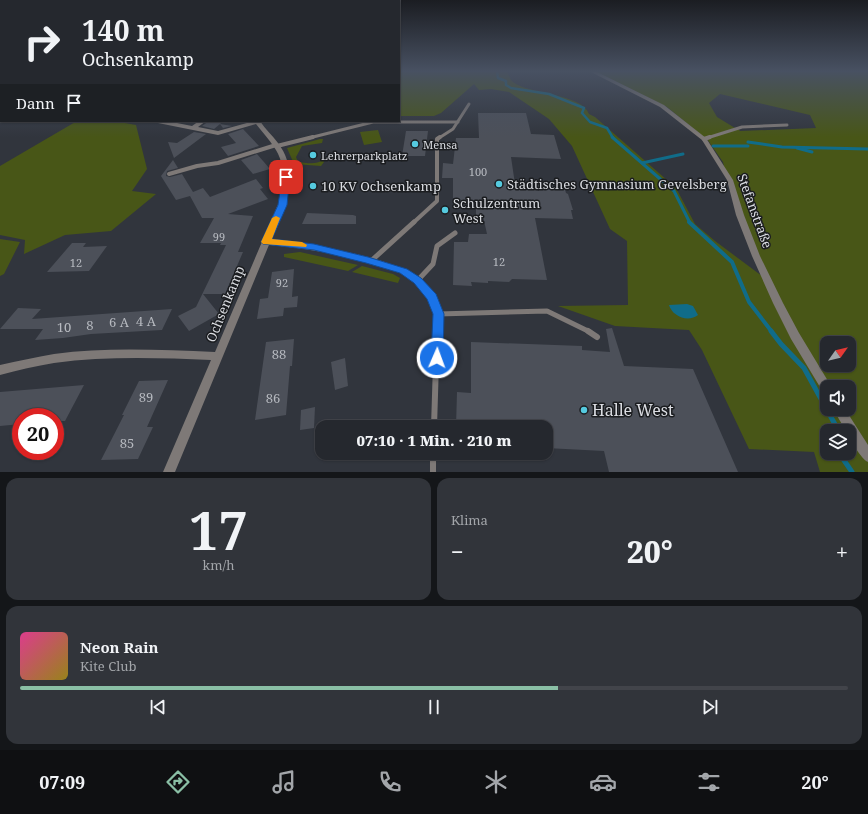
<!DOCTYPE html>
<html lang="de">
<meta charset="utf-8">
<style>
:root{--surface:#25282e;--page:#31343a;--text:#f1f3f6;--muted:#a3a6aa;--line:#42444a;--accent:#8abfa5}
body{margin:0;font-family:"Noto Serif",serif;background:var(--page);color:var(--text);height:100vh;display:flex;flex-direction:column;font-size:15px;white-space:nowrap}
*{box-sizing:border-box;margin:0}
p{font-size:13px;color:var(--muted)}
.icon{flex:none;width:22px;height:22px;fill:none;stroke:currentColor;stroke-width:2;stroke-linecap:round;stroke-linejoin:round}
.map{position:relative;height:472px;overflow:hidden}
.drawer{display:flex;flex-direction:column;gap:6px;padding:6px;background:#141619;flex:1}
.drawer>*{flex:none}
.hud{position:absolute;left:0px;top:0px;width:400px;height:122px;box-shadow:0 1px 3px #0004,0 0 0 1px var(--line);background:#25282e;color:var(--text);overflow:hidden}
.needle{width:26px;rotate:56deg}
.fabs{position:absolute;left:820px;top:336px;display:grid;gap:8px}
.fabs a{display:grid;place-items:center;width:36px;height:36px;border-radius:8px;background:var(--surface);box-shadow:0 1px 3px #0004,0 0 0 1px var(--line);font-size:20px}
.speed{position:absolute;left:12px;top:408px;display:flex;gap:8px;font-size:20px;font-weight:700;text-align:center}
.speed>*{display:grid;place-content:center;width:52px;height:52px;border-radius:50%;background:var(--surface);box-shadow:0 1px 3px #0004,0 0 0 1px var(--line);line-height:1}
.speed .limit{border:6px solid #d22;background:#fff;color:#111}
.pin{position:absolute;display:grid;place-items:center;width:34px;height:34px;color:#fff;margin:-17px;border-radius:8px;box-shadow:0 2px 6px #0006}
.me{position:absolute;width:44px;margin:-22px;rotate:2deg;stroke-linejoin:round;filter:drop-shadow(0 0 3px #0008)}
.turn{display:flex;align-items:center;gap:14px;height:84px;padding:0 16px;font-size:18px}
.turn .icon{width:52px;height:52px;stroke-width:2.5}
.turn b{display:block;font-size:28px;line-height:34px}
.then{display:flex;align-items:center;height:38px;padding:0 16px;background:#0003;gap:8px;font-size:15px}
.big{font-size:30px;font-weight:800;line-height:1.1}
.drawer .card{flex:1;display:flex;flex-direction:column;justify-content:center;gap:6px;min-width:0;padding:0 14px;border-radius:12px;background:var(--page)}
.drawer .dial{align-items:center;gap:0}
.dial b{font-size:52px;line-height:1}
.song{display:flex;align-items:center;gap:12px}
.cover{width:48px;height:48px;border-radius:6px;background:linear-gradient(135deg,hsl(330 70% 55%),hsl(50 70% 35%))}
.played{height:4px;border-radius:2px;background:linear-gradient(90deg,var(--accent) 65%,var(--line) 65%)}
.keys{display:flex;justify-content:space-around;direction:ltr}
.heat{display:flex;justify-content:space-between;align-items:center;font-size:22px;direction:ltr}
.drawer .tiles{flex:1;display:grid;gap:6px;grid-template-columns:1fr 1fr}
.card:last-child{grid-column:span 2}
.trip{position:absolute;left:315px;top:420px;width:238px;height:40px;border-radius:12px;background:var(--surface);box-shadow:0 1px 3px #0004,0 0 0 1px var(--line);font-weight:800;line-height:40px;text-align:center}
.dock{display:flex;height:64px;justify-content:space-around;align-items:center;background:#0f1012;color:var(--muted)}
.dock .icon{width:28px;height:28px}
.dock .on{color:var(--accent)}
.dock b{font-size:18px;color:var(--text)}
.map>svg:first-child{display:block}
.green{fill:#485617;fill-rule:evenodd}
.water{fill:#106c89}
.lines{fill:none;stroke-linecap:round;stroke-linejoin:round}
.stream-far3{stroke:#106c89;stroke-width:2.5}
.stream-far2{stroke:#106c89;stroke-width:3}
.stream-far1{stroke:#106c89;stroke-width:4}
.stream{stroke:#106c89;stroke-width:5}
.building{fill:#4c5059}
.service-far3{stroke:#7e7977;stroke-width:3}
.service-far2{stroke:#7e7977;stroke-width:4}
.service-far1{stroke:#7e7977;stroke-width:5}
.service{stroke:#7e7977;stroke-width:6}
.minor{fill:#7e7977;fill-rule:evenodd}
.route{fill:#1a73e8;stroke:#114b97}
.slow{fill:#f59e0b}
.poi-dot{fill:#55cadf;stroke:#1b1d20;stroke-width:1.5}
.labels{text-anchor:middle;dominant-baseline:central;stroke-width:3;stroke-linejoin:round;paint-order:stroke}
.far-poi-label{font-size:11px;fill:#dbdde2;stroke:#1b1d20;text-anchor:start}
.number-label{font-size:11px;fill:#b7bac0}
.poi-label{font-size:13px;fill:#dbdde2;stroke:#1b1d20;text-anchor:start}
.street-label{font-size:13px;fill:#dbdde2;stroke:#1b1d20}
.near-number-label{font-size:13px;fill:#b7bac0}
.near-poi-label{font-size:16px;fill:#dbdde2;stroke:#1b1d20;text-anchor:start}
</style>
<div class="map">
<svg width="868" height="472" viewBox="0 0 868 472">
<rect width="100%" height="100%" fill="#31353d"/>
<g class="green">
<path d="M 399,71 L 507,71 C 509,75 510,80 513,82 C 530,95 581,93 589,114 L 595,117 L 676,188 L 695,224 L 715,241 L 762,276 L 726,176 L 723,162 L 707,139 L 738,129 L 740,131 L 816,128 L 810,115 L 720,94 L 709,103 L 717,117 L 735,128 L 705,138 L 667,107 L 594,71 L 868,71 L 868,472 L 820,472 L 814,452 L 749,449 L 702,350 L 689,330 L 615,326 L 558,306 L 628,305 L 627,241 L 610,229 L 572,146 L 549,119 L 509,92 L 491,89 L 479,90 L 474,84 L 441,113 L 434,116 L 399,116 ZM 827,343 L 849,343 L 849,365 L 827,365 ZM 827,387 L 849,387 L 849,409 L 827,409 ZM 827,431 L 849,431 L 849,453 L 827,453 Z"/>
<path d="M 77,121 L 114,121 L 136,125 L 147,169 L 132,191 L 156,194 L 111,231 L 65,235 L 24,254 L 25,240 L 0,235 L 0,166 Z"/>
<path d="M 378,130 L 382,142 L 364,145 L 360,132 Z"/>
<path d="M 320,139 L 323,139 L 322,143 L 302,146 L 296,157 L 298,162 C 307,163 316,165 323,160 L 324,162 L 321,166 L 294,164 L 287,148 Z"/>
<path d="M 0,239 L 20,242 L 4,274 L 0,276 Z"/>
<path d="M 300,252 L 358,265 L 348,271 L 284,257 L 284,254 Z"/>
<path d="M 362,266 L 393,274 L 400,278 L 398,283 L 352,272 Z"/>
</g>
<path class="water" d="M 687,304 L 693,306 L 698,315 C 688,323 672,316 669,305 Z"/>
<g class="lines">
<path class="stream-far3" d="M 497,71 L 498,78 L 506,81 L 506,85 L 511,88 L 549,94 L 584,108 L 582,113 L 590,122 L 607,128 L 613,138"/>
<g class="stream-far2">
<path d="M 612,137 L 674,191 L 690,223"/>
<path d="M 748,142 L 782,147 L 868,149"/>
<path d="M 713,146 L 748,146"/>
<path d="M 797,148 L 812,152"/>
<path d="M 642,163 L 683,154"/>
</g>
<path class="stream-far1" d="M 689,222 L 732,262 L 749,302 L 772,332"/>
<g class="stream">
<path d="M 771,331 L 781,344 L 804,368 L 837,428 L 837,431"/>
<path d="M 839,453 L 852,472"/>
</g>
</g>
<g class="building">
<path d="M 478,113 L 526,113 L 531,134 L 554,135 L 561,159 L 511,157 L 515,184 L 564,186 L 566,193 L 568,194 L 573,210 L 571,210 L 573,219 L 535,218 L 547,280 L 512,279 L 509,282 L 488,281 L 488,283 L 471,282 L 472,286 L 453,285 L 454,242 L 468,242 L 469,234 L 487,234 L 483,216 L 476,216 L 476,207 L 455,206 L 455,198 L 453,198 L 453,178 L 442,178 L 443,163 L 453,164 L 456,138 L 479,138 Z"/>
<path d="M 209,121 L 224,121 L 220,124 L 232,126 L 223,128 L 220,124 L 214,129 L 202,126 Z"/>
<path d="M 243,129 L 259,146 L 228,156 L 221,147 L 236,143 L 228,134 Z"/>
<path d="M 406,131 L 428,131 L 425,156 L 402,156 Z"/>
<path d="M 194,132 L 206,134 L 174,158 L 168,142 L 177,143 Z"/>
<path d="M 257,154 L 270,169 L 253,174 L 241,160 Z"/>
<path d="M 173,160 L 178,168 L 167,171 L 166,176 L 170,177 L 182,174 L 193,192 L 203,188 L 210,197 L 256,179 L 263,188 L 260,189 L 268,199 L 228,214 L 253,216 L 238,252 L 243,252 L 225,294 L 203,294 L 219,314 L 189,331 L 178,316 L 196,307 L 226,245 L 220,245 L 221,243 L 200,243 L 214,218 L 202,218 L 190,196 L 176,200 L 161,176 Z"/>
<path d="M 307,213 L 353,215 L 356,216 L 356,224 L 302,224 Z"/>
<path d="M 72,243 L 86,243 L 83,247 L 107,246 L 89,271 L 47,272 Z"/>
<path d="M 294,269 L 292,297 L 298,296 L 297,307 L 284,308 L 283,316 L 257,319 L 260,299 L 268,298 L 272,272 Z"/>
<path d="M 18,308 L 41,309 L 32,319 L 172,309 L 162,330 L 91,334 L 63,338 L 35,340 L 43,329 L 0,329 Z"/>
<path d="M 612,328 L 624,366 L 693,369 L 738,472 L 609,472 L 604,451 L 546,448 L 546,427 L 456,427 L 457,392 L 471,393 L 471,342 L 582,346 L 582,350 L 610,352 L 606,329 Z"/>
<path d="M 294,339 L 292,366 L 290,366 L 286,415 L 255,420 L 266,342 Z"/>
<path d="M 345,358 L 348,386 L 335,390 L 331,362 Z"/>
<path d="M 168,380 L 147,427 L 153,427 L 138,459 L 101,460 L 124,415 L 122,415 L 139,381 Z"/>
<path d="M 84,385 L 65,421 L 55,421 L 55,417 L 21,417 L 21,424 L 0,426 L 0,392 Z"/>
<path d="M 315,407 L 314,428 L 300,430 L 301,410 Z"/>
</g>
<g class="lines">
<g class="service-far3">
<path d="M 309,138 L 373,122 L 458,122"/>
<path d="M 439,138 L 453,129 L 469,104"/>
<path d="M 707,138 L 742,127 L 787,125"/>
</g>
<g class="service-far2">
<path d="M 704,139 L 710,137"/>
<path d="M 277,146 L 313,137"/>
<path d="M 169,174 L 197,166 L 218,163 L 276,145"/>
<path d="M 413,223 L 437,201 L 437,139 L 440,137"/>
</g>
<g class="service-far1">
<path d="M 266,242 C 302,245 398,259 423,285 C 437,299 438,313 437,332"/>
<path d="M 371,261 L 414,222"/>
<path d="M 418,280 L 433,264 L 437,246 L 455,233"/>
<path d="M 438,314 L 547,311 L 590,332"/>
</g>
<g class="service">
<path d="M 588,331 L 597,337"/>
<path d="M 434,427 L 437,331"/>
<path d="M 433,453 L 433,472"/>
</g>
<g class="minor">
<path d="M 589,71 L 595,71 L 664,105 L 706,138 L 733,180 L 744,215 L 760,256 L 783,303 L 799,333 L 831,386 L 832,387 L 827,387 L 827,394 L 823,392 L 791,339 L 773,303 L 752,256 L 736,215 L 727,180 L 702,140 L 660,107 Z"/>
<path d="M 155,121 L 167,121 L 192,126 L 199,121 L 206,121 L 198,127 L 218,131 L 254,121 L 260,121 C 265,129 272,135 278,143 C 294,164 291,187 283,211 L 175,472 L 163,472 L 211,360 C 159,358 106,356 54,363 C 36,366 18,370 0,375 L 0,365 C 18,361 36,357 54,354 C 107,347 161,350 215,352 L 279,202 C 284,183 286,164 274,147 C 269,139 262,132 256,124 L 218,135 L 158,123 Z"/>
<path d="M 833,409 L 845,409 L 868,445 L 868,462 C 861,459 849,439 849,431 L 846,431 Z"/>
</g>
</g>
<linearGradient id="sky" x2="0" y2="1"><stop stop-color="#1b1d22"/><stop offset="0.52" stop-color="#485162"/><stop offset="1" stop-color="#485162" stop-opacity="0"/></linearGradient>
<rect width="868" height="137" fill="url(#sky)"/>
<path class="route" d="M 286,174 L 290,177 L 287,205 L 272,239 L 314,244 L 368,257 L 407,269 L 421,278 L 436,294 L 444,314 L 443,358 L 441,361 L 437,363 L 433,361 L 431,358 L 433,314 L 427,299 L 414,283 L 400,273 L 366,263 L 314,250 L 263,244 L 261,242 L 278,205 L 282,177 Z"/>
<path class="slow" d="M 276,216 L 280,218 L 272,239 L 302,242 L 307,245 L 306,247 L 263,244 L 261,242 L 272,218 Z"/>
<g class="poi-dot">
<circle cx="415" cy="144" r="4"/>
<circle cx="313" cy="155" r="4"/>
<circle cx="499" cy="184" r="4"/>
<circle cx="313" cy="186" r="4"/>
<circle cx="445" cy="210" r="4"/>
<circle cx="584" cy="410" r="4"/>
</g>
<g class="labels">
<g class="far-poi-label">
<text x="423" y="144">Mensa</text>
<text x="321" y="155">Lehrerparkplatz</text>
</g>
<g class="number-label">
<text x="478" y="171">100</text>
<text x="219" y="236">99</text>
<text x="499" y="261">12</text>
<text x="76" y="262">12</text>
<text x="282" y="282">92</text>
</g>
<g class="poi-label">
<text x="507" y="184">Städtisches Gymnasium Gevelsberg</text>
<text x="321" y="186">10 KV Ochsenkamp</text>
<text x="453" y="203">Schulzentrum<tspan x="453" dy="15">West</tspan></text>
</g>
<g class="street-label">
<text transform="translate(755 211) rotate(70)">Stefanstraße</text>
<text transform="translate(225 304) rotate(-68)">Ochsenkamp</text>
</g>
<g class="near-number-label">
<text x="146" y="321">4 A</text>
<text x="119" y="322">6 A</text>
<text x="90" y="325">8</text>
<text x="64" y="327">10</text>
<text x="279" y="354">88</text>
<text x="146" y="397">89</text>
<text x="273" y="398">86</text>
<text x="127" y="443">85</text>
</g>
<g class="near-poi-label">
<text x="592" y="410">Halle West</text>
</g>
</g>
</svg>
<div class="fabs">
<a><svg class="needle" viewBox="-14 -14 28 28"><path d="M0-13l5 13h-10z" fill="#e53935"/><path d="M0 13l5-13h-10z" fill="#a3a6aa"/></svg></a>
<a><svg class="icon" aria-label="sound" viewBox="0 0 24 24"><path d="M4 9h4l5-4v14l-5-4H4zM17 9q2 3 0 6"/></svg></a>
<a><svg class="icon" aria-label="layers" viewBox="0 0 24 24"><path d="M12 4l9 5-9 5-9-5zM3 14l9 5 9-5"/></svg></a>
</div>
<div class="speed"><div class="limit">20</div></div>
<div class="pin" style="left:286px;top:177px;background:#d93025"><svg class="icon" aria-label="arrive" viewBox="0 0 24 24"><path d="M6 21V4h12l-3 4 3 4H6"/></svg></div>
<svg class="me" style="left:437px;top:358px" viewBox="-20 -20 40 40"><circle r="17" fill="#1a73e8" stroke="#fff" stroke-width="3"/><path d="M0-11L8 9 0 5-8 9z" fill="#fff"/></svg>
<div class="trip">07:10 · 1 Min. · 210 m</div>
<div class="hud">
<div class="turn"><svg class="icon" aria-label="right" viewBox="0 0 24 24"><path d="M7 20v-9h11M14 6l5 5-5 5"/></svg><div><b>140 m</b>Ochsenkamp</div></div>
<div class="then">Dann<svg class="icon" aria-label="arrive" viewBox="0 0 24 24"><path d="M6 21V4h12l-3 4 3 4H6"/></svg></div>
</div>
</div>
<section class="drawer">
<div class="tiles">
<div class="card dial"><b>17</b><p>km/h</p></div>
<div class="card"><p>Klima</p>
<div class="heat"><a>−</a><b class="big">20°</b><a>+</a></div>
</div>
<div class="card">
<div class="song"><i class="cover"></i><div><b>Neon Rain</b><p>Kite Club</p></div></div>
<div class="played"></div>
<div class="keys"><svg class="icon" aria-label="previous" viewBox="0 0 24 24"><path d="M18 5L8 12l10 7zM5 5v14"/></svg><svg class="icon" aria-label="pause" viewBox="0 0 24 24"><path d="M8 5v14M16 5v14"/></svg><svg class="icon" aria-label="next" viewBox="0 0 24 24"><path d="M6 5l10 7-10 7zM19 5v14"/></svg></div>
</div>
</div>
</section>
<nav class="dock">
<b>07:09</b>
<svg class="icon on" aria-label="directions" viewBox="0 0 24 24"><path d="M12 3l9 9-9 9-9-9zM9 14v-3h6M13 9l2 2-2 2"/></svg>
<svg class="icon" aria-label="music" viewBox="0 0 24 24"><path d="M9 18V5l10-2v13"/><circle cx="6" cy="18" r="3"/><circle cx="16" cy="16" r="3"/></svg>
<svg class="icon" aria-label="phone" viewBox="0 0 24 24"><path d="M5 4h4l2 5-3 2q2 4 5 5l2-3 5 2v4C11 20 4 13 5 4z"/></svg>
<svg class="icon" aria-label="climate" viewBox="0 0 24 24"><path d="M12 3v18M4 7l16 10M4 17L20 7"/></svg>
<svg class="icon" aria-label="car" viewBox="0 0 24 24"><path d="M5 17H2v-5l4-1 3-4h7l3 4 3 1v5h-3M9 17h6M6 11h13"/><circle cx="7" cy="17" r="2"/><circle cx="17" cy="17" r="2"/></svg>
<svg class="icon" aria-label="filters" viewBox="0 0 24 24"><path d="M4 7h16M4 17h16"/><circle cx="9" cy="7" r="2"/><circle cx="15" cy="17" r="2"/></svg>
<b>20°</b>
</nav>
